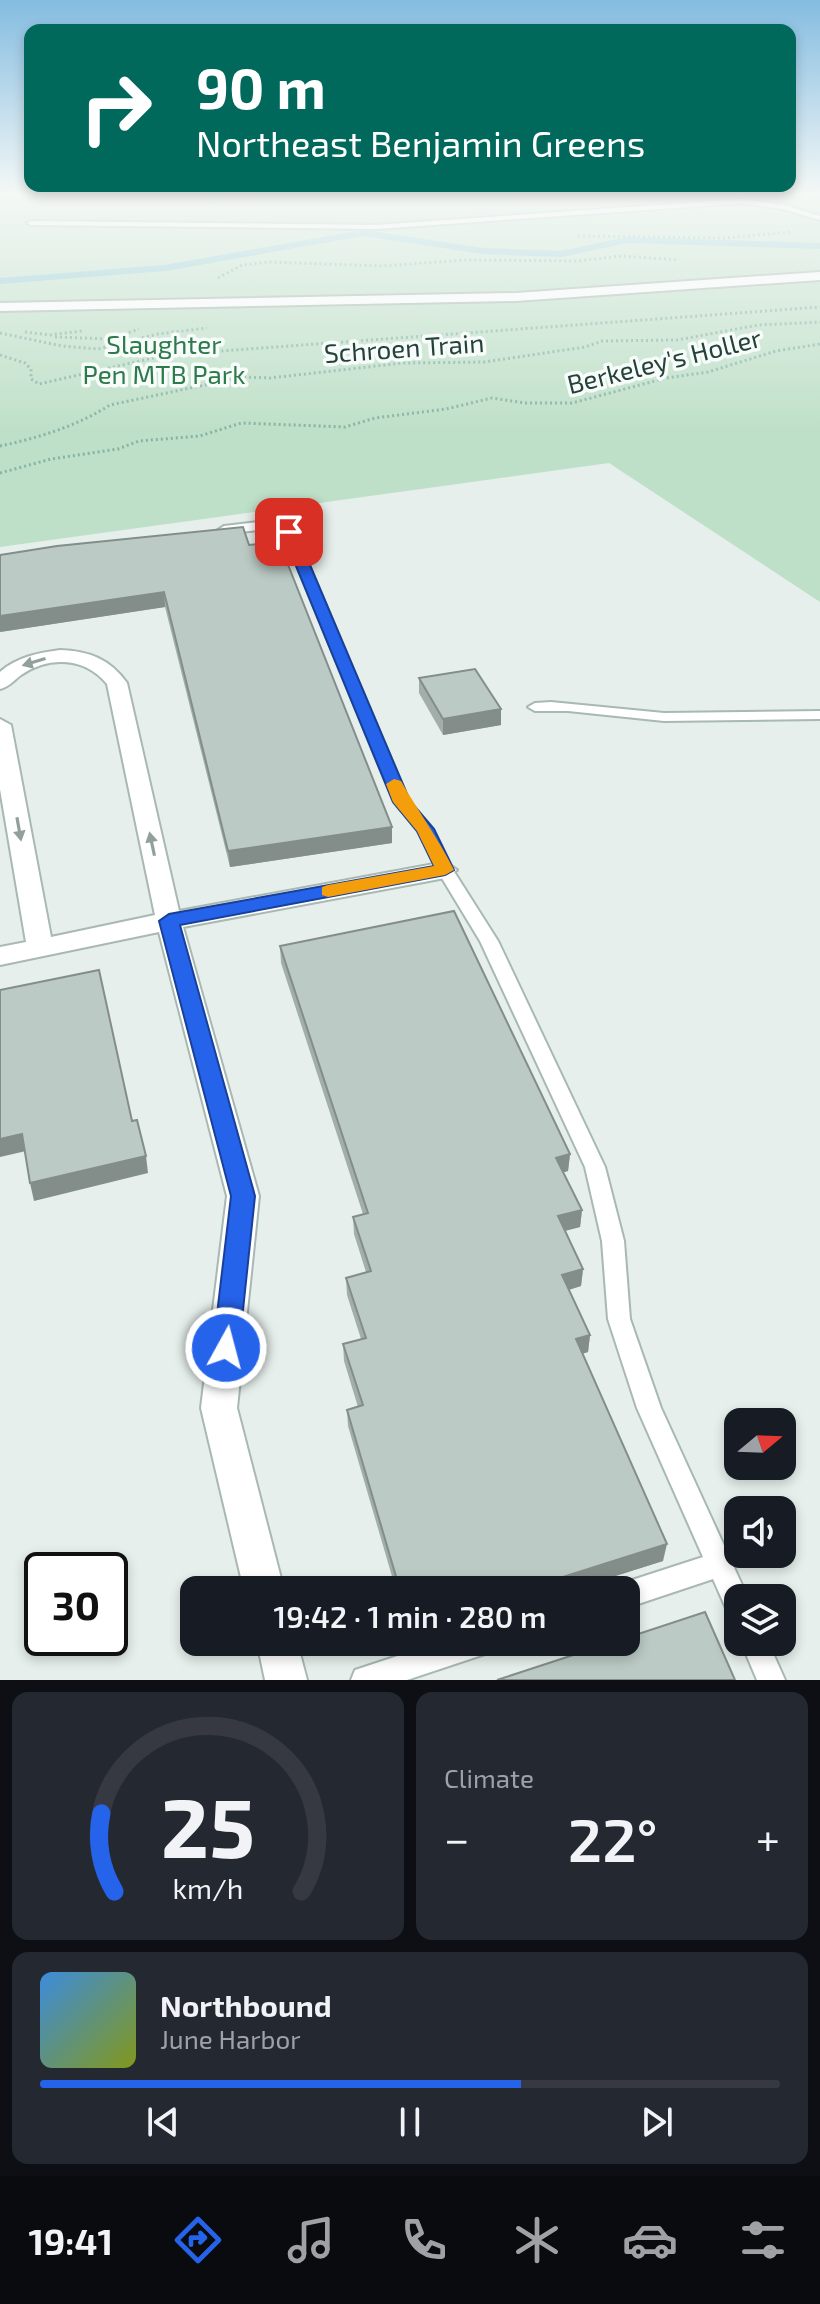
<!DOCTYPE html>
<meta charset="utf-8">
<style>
:root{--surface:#171b24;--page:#242831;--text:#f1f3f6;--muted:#9ea1a6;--line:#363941;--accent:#2563eb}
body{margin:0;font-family:"Exo 2",sans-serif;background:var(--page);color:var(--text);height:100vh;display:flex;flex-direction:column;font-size:30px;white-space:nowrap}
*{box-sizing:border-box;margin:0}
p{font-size:26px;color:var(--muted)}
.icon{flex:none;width:44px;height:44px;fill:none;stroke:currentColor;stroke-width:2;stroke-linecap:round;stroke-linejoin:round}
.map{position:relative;height:1680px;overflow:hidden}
.details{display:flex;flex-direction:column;gap:12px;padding:12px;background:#0d0f14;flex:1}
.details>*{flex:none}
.hud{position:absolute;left:24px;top:24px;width:772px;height:168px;border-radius:16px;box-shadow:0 4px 12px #0003;background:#00695c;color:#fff;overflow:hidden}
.needle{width:52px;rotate:71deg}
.buttons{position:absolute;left:724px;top:1408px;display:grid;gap:16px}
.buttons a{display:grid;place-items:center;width:72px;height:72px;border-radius:16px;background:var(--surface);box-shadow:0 4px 12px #0003;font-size:40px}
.speed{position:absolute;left:24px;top:1552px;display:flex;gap:16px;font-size:40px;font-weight:700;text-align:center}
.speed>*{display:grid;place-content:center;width:104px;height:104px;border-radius:50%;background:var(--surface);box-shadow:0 4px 12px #0003;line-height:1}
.speed .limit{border:4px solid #111;border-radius:12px;background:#fff;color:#111}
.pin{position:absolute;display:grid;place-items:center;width:68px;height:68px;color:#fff;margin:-34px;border-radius:16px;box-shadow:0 4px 12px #0006}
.me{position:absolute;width:88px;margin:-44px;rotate:7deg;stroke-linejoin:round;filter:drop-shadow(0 0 6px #0008)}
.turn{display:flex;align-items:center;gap:28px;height:168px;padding:0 40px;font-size:36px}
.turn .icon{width:104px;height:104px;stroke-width:2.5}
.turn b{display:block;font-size:56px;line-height:68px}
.big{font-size:60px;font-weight:600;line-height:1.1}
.details .tile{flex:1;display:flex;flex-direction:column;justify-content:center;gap:12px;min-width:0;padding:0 28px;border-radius:16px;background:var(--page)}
.details .dial{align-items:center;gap:0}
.dial svg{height:208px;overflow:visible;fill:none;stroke:var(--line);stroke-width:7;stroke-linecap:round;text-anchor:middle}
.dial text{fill:var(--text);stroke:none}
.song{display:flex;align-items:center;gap:24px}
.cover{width:96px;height:96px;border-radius:12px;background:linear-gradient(135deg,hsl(210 70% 55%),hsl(70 70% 35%))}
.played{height:8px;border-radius:4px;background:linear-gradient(90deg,var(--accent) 65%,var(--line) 65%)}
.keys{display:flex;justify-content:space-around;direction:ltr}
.heat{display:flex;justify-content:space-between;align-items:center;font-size:44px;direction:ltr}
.details .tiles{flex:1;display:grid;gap:12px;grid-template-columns:1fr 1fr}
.tile:last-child{grid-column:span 2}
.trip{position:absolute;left:180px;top:1576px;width:460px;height:80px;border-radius:16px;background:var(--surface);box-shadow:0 4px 12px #0003;font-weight:600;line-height:80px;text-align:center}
.dock{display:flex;height:128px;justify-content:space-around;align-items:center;background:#090b0e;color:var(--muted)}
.dock .icon{width:56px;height:56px}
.dock .on{color:var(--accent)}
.dock b{font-size:36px;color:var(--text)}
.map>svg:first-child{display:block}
.green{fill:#bfe0c8}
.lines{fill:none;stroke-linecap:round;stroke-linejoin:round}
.stream{stroke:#8ec9d4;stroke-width:6}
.lane-casing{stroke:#a8b8b2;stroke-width:4}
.street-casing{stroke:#a8b8b2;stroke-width:4}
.path{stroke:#86b3a5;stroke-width:3;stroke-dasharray:2 3;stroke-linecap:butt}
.lane{fill:#fff;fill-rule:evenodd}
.street{fill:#fff;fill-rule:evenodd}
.wall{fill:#a1aea9}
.shaded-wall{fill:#838d89}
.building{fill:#bbcac4;stroke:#838d89;stroke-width:2}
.oneway{fill:#92a09c}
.route{fill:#2563eb;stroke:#184099;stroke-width:2}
.slow{fill:#f59e0b}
.labels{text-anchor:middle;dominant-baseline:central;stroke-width:7;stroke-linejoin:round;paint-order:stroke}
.far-park-label{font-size:26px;fill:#2d7a4b;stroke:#f7fbf9}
.far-street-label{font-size:26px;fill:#24423a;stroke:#f7fbf9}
</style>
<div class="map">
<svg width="820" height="1680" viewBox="0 0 820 1680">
<rect width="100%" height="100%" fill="#e6efeb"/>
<path class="green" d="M 0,195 L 820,195 L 820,602 L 609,463 L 0,547 Z"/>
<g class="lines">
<path class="stream" d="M 0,281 L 165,268 L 363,233 L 483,251 L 561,254 L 627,240 L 820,246"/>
<defs>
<g id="lane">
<path d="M 743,199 L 784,205 L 820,216 L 820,220 L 783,209 L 743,203 L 377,229 L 31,225 L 27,223 L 31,221 L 377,225 Z"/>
<path d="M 267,521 L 295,532 L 409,801 L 433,829 L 453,870 L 498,941 L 605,1167 L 624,1241 L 630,1319 L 661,1408 L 748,1598 L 738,1598 L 738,1619 L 729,1615 L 713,1579 L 626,1608 L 626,1590 L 615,1590 L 617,1586 L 626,1582 L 703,1557 L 637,1408 L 608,1319 L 602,1241 L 585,1167 L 480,941 L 437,870 L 418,831 L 394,802 L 284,534 L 266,529 L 224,534 L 218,530 L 224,526 Z"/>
<path d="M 551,702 L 664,713 L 820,711 L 820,719 L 664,721 L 568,711 L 535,711 L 528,707 L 535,703 Z"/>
<path d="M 440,1642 L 494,1642 L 491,1652 L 407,1680 L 351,1680 L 355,1670 Z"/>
<path d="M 741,1642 L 768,1642 L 785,1680 L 757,1680 Z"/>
</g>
<g id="street">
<path d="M 820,272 L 820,280 L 516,301 L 0,311 L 0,303 L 516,293 Z"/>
<path d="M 60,650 C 89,651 110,659 127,683 L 179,911 L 445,862 L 457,870 L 445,878 L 183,927 L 259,1196 L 237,1408 L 284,1590 L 244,1590 L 201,1408 L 227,1196 L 159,932 L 0,965 L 0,947 L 26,942 L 0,789 L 0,719 L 11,725 L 51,937 L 155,915 L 107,684 C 85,657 49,656 21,675 C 13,681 9,687 0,689 L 0,672 C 17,657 38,653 60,650 Z"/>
<path d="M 257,1642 L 297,1642 L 307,1680 L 265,1680 Z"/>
</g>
</defs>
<use href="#lane" class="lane-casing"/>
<use href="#street" class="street-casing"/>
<g class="path">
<path d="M 208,203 L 222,200 L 223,195"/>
<path d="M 578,236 L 724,238 L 791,232"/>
<path d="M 218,278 L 242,265 L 269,262 L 382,266 L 466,260 L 577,261 L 621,256 L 679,260"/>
<path d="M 25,332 L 49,335 L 82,331"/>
<path d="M 0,333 L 62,346 L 98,349 L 158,334 L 207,328"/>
<path d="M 55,337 L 110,339 L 139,329"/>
<path d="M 0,355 L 25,363 L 31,369 L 31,379 L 39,384 L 166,355 L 820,307"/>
<path d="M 0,446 C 38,438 77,426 110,405 L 242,377 L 270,378 L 403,363 L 484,362 L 585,347 L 602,341 L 677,340 L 758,325 L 820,322"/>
<path d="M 0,473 L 51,459 L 118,449 L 139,441 L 200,436 L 241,423 L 345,427 L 375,418 L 446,409 L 492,398 L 525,403 L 572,403 L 666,378 L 708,372 L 776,351 L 820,344"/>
</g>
<use href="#lane" class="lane"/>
<use href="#street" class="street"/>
</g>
<g class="wall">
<path d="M 249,545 L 392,843 L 230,867 L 165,607 L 0,632 Z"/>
<path d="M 419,678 L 501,725 L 443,735 L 419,693 Z"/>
<path d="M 280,946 L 570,1154 L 568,1171 L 563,1172 L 582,1210 L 580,1227 L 565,1231 L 583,1269 L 581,1286 L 569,1290 L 590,1335 L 588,1352 L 582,1354 L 663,1561 L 571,1590 L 396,1590 L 348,1426 L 347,1410 L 358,1407 L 344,1361 L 343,1344 L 361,1339 L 347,1295 L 346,1278 L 366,1272 L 354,1234 L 353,1217 L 363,1214 L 281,963 Z"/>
</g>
<g class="shaded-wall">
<path d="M 164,592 L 165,607 L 0,632 L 0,616 Z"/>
<path d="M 501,709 L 501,725 L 443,735 L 443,719 Z"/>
<path d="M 392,827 L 392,843 L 230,867 L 228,851 Z"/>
<path d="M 22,1134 L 26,1151 L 0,1157 L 0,1139 Z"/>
<path d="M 570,1154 L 568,1171 L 554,1175 L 556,1158 Z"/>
<path d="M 146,1156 L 148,1173 L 34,1201 L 30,1183 Z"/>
<path d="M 582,1210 L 580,1227 L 556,1233 L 558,1216 Z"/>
<path d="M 583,1269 L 581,1286 L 561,1292 L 562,1275 Z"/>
<path d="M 590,1335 L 588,1352 L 574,1356 L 576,1339 Z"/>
<path d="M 667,1544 L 663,1561 L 571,1590 L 522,1590 Z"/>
</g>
<g class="building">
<path d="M 243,527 L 249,545 L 279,542 L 392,827 L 228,851 L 164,592 L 0,616 L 0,555 L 57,546 Z"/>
<path d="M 475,669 L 501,709 L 443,719 L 419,678 Z"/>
<path d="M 454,911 L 570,1154 L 556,1158 L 582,1210 L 558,1216 L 583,1269 L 562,1275 L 590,1335 L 576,1339 L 667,1544 L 522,1590 L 400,1590 L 347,1410 L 363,1405 L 343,1344 L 366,1338 L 346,1278 L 371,1271 L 353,1217 L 368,1213 L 280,946 Z"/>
<path d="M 99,970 L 132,1121 L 137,1120 L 146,1156 L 30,1183 L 22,1134 L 0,1139 L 0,990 Z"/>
<path d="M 705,1612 L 735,1680 L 497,1680 L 613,1642 L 626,1642 L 626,1638 Z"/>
</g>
<defs><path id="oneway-solid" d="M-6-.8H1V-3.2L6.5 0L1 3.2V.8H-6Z" transform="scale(2)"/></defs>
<g class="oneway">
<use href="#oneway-solid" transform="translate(34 662) rotate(163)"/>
<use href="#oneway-solid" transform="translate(19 829) rotate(80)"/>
<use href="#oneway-solid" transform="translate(152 844) rotate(-102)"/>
</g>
<linearGradient id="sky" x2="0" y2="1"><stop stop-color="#84bce0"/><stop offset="0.45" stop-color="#f4f8f6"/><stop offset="1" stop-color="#f4f8f6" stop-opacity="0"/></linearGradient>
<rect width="820" height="430" fill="url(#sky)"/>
<path class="route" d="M 289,528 L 296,532 L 410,801 L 434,829 L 454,870 L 445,875 L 180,925 L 255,1196 L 239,1348 L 235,1356 L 226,1359 L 216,1356 L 213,1348 L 231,1196 L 159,921 L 169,914 L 434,866 L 417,831 L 393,802 L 282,532 Z"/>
<path class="slow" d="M 394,779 L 401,781 C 418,811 438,838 454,870 L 445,875 L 328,897 L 322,895 L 322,887 L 328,885 L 434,866 L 417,831 L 393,802 L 386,784 Z"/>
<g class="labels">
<g class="far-park-label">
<text x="164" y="343">Slaughter<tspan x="164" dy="30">Pen MTB Park</tspan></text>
</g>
<g class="far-street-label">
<text transform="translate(404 347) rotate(-4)">Schroen Train</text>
<text transform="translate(664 360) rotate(-14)">Berkeley's Holler</text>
</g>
</g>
</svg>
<div class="buttons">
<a><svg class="needle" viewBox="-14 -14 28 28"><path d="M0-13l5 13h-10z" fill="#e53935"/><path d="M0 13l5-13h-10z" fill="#9ea1a6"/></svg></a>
<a><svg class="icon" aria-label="sound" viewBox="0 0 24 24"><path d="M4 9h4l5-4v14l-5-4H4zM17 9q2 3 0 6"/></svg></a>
<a><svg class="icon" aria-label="layers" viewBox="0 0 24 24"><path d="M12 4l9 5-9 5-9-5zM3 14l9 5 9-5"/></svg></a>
</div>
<div class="speed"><div class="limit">30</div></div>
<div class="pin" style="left:289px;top:532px;background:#d93025"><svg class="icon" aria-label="arrive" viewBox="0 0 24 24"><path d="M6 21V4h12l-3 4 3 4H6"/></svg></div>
<svg class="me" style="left:226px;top:1348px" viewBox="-20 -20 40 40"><circle r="17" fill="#2563eb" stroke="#fff" stroke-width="3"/><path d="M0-11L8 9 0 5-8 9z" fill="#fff"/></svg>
<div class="trip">19:42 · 1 min · 280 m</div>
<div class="hud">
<div class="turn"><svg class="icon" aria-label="right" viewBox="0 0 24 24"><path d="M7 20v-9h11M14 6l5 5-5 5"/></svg><div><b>90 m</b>Northeast Benjamin Greens</div></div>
</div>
</div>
<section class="details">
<div class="tiles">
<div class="tile dial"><svg viewBox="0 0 100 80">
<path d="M14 69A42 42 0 1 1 86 69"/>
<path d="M14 69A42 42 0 0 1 9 39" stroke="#2563eb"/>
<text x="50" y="56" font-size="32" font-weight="700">25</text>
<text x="50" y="72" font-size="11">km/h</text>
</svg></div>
<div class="tile"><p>Climate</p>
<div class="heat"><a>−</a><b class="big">22°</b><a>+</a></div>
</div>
<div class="tile">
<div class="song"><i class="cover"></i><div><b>Northbound</b><p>June Harbor</p></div></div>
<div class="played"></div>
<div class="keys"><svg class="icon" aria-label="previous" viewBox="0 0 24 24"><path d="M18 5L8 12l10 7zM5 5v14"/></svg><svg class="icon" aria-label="pause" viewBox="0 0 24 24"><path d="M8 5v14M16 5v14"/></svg><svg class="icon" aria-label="next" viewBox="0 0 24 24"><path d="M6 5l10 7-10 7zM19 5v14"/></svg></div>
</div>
</div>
</section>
<nav class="dock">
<b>19:41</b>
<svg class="icon on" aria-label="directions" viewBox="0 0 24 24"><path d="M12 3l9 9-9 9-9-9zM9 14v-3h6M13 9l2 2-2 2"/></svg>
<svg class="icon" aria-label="music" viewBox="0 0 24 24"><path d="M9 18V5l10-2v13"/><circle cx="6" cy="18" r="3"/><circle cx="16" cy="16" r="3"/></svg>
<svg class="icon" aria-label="phone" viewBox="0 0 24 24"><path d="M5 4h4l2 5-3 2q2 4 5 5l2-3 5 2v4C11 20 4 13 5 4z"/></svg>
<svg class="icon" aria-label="climate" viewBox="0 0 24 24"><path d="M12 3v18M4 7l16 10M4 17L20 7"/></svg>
<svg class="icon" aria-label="car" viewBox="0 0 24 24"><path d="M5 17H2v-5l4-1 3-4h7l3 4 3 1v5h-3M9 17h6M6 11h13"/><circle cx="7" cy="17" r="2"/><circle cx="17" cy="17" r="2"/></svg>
<svg class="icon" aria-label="filters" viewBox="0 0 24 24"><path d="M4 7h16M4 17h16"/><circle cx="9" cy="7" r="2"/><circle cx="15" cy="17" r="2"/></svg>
</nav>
